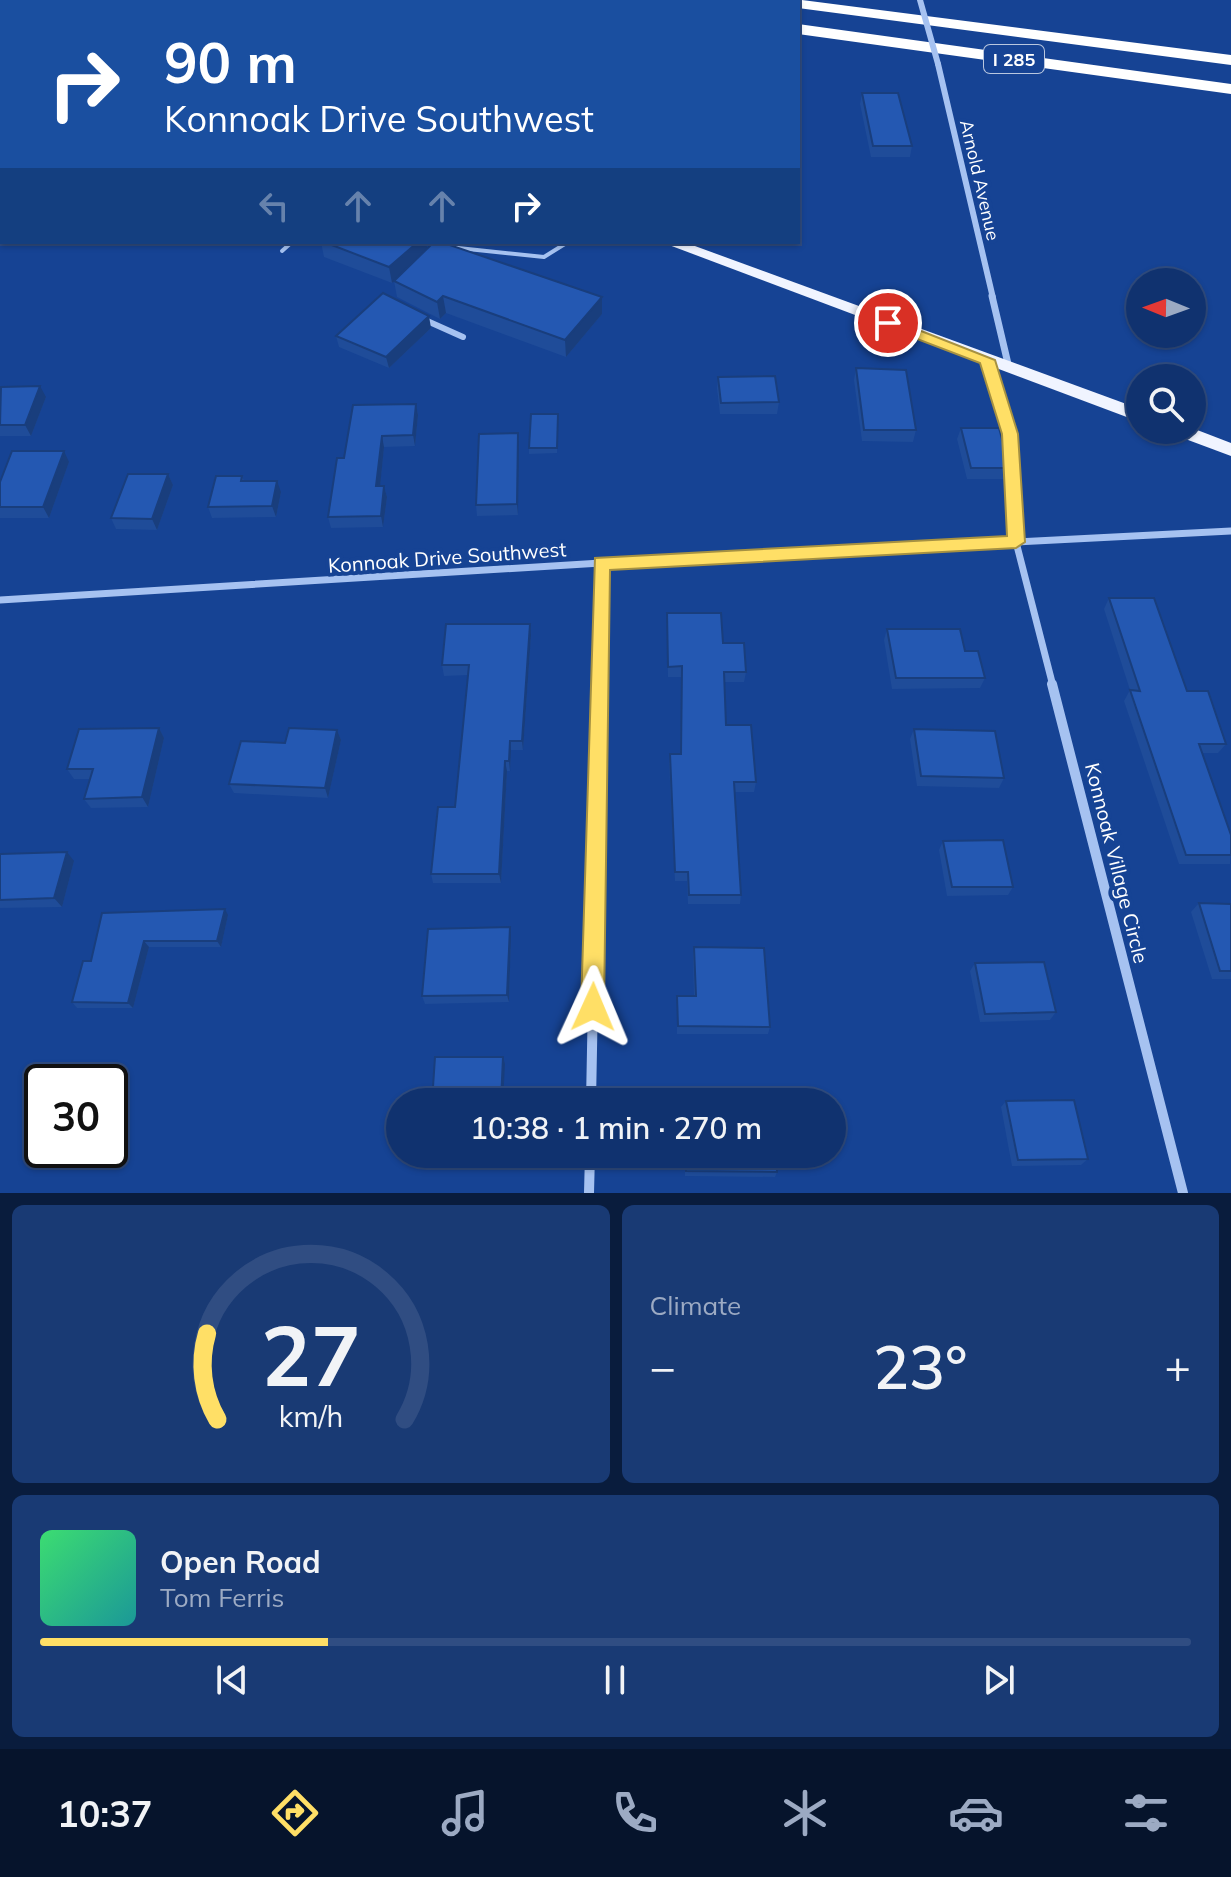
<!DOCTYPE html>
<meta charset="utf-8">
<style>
:root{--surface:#10326f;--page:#193a74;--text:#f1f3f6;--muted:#9caac3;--line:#304d82;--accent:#ffdf66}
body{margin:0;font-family:Mulish,sans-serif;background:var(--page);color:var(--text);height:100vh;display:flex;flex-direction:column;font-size:30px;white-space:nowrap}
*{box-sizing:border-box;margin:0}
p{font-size:26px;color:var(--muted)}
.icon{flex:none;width:44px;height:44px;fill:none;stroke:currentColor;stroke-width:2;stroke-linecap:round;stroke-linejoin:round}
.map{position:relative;height:1193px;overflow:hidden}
.drawer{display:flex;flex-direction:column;gap:12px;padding:12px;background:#091c3d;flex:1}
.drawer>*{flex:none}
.banner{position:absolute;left:0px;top:0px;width:800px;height:244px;box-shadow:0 2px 6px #0004,0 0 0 2px var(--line);background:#1a4fa0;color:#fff;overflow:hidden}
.needle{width:52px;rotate:271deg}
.buttons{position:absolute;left:1126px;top:268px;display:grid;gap:16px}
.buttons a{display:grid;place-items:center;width:80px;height:80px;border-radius:50%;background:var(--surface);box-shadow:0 2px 6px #0004,0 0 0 2px var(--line);font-size:40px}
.speed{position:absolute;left:24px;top:1064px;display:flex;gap:16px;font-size:40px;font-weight:700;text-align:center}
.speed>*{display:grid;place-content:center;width:104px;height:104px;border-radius:50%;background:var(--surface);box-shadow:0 2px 6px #0004,0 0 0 2px var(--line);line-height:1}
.speed .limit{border:4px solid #111;border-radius:12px;background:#fff;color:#111}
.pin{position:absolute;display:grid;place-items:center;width:68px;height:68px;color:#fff;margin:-34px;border:4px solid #fff;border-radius:50%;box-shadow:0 2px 8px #0007}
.me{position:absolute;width:88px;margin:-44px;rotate:1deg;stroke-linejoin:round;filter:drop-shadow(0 0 6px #0008)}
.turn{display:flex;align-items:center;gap:28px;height:168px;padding:0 32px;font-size:36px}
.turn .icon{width:104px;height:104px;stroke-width:2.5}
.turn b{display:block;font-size:56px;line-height:68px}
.lanes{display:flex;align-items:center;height:76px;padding:0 32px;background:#0003;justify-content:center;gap:40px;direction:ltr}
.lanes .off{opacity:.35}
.big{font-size:60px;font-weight:600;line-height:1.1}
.drawer .tile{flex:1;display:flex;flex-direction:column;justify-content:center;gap:12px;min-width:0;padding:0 28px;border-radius:12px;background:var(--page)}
.drawer .dial{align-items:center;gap:0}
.dial svg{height:208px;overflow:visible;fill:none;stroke:var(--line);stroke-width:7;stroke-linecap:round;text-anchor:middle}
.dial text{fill:var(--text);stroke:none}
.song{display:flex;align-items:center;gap:24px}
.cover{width:96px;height:96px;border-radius:12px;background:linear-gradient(135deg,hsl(140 70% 55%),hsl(180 70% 35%))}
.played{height:8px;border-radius:4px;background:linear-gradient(90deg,var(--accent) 25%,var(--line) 25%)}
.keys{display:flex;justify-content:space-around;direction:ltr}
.heat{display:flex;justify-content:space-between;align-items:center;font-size:44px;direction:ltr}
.drawer .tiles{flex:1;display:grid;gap:12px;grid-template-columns:1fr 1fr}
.tile:last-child{grid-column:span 2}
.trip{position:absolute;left:386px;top:1088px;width:460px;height:80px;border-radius:40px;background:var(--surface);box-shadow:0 2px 6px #0004,0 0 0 2px var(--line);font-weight:600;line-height:80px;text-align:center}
.menu{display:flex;height:128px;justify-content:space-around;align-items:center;background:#06142c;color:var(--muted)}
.menu .icon{width:56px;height:56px}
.menu .active{color:var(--accent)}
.menu b{font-size:36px;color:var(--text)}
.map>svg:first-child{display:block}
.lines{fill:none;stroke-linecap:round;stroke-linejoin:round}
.lane-far1{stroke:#a6c2f1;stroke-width:4}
.lane{stroke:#a6c2f1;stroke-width:6}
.street-far2{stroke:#a6c2f1;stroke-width:6}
.street-far1{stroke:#a6c2f1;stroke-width:7}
.street{stroke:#a6c2f1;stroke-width:10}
.primary{fill:#f0f4ff;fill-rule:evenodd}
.highway{fill:#fff;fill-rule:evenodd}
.street-bridge{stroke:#a6c2f1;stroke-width:6}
.wall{fill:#1f4c99}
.shaded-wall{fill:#193e7d}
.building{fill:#2458b2;stroke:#193e7d;stroke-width:2}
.route{fill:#ffdf66;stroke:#a69142;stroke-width:2}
.labels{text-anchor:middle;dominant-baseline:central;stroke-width:8;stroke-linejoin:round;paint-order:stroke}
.shield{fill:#164394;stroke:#b9c7df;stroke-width:2}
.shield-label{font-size:18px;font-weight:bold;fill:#fff}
.far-street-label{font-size:18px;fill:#fff;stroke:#164394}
.street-label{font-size:20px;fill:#fff;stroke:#164394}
</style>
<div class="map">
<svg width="1231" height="1193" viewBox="0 0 1231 1193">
<rect width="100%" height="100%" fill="#164394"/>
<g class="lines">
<g class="lane-far1">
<path d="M 449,247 L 544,257 L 568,242"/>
<path d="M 282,251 L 292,242"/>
</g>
<g class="lane">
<path d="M 425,320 L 463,337"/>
<path d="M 988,361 L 1010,434 L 1016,542"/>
</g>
<path class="street-far2" d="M 938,64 L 993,298"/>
<g class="street-far1">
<path d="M 992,296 L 1009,368"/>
<path d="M 1016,542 L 1053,686"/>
<path d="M 0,600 L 601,563 L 1231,531"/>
<path d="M 599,686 L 601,563"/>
</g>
<g class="street">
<path d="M 1052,684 L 1183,1193"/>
<path d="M 591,1102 L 599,684"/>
<path d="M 589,1193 L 590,1154"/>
</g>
<g class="primary">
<rect x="0" y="18" width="2" height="8"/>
<path d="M 661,242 L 684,242 L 1140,409 L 1140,422 Z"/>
<path d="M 1192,428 L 1231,443 L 1231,456 L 1172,434 L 1169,430 Z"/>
</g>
<g class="highway">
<path d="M 597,0 L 623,0 L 624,2 L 598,2 Z"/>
<path d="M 761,0 L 788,0 L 789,2 L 762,2 Z"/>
<path d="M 802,0 L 1231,55 L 1231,65 L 798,8 L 798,2 L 792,2 Z"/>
<path d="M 798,24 L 1231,84 L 1231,94 L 798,34 Z"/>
</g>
<path class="street-bridge" d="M 920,0 L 938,64"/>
</g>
<g class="wall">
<path d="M 862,93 L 912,146 L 910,157 L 871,157 L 860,104 Z"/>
<path d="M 321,242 L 426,242 L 427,249 L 602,297 L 602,314 L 566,357 L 446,313 L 440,319 L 397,297 L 394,281 L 392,283 L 324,257 Z"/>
<path d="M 431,328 L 389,368 L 339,347 L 336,336 Z"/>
<path d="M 856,368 L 916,430 L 913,442 L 862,441 L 854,380 Z"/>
<path d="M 718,377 L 779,402 L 777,414 L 720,414 L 717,388 Z"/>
<path d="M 0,389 L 46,397 L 31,436 L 0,436 Z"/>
<path d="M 416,404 L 418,415 L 415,446 L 384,447 L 380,486 L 384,486 L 387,497 L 383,527 L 331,528 L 328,517 L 344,458 Z"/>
<path d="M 558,414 L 557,453 L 529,454 L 529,448 Z"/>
<path d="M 961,428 L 1010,468 L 1006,479 L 967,479 L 957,439 Z"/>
<path d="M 519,444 L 518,515 L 477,516 L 476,505 Z"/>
<path d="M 69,462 L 49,518 L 0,518 L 0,482 Z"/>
<path d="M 168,474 L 173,485 L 157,530 L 116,529 L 111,518 Z"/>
<path d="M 242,476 L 244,481 L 281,492 L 276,517 L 212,518 L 208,507 Z"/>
<path d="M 1109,598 L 1187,691 L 1226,744 L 1218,753 L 1202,753 L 1231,835 L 1230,864 L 1179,864 L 1124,701 L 1130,690 L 1104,609 Z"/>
<path d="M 667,613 L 723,643 L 746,672 L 744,682 L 725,682 L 726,725 L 756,782 L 754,792 L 734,792 L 741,895 L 740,904 L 688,904 L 687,881 L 675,881 L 669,763 L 670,754 L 680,754 L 682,677 L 668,677 Z"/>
<path d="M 530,624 L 531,635 L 523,750 L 511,750 L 510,771 L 507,771 L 501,883 L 433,883 L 431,874 L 455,807 L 468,675 L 444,676 L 442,665 Z"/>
<path d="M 887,629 L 965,651 L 985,678 L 980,688 L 892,689 L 884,640 Z"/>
<path d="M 159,728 L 164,738 L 148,807 L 91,808 L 84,799 L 90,779 L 74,779 L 67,769 Z"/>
<path d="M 914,729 L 1004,778 L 999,788 L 917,786 L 910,739 Z"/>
<path d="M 337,730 L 341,740 L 328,798 L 234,793 L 229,784 L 285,743 Z"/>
<path d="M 943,841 L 1013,887 L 1008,895 L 947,896 L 939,850 Z"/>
<path d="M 0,854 L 74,861 L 62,907 L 0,908 Z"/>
<path d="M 1199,903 L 1231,904 L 1231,979 L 1212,979 L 1191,912 Z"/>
<path d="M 102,913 L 228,915 L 221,947 L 149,947 L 133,1008 L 77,1008 L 72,1002 L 91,961 Z"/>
<path d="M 511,936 L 509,1002 L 425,1004 L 422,996 Z"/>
<path d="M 694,947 L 770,1027 L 768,1034 L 677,1034 L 677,996 L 694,996 L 693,955 Z"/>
<path d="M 975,963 L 1056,1012 L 1050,1020 L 980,1022 L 970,971 Z"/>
<path d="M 1006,1101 L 1088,1159 L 1081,1165 L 1012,1166 L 1001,1107 Z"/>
<path d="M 685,1154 L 776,1154 L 777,1172 L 775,1177 L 685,1176 Z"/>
</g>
<g class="shaded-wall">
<path d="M 416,242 L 426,242 L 428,253 L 392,283 L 389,267 Z"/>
<path d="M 443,296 L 446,313 L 440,319 L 437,302 Z"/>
<path d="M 602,297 L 602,314 L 566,357 L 565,340 Z"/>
<path d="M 429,316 L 431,328 L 389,368 L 386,357 Z"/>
<path d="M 40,386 L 46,397 L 31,436 L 25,425 Z"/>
<path d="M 416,404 L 418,415 L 415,446 L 413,435 Z"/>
<path d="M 518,433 L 519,444 L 518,515 L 517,504 Z"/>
<path d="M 382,436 L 384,447 L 379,497 L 376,486 Z"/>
<path d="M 64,451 L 69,462 L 49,518 L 43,507 Z"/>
<path d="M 168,474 L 173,485 L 157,530 L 152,519 Z"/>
<path d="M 277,481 L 281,492 L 276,517 L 272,506 Z"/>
<path d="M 384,486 L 387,497 L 383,527 L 381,516 Z"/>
<path d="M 530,624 L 531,635 L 523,750 L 522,741 Z"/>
<path d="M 159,728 L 164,738 L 148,807 L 142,797 Z"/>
<path d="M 337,730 L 341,740 L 328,798 L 325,788 Z"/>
<path d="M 510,741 L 511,750 L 510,771 L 509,761 Z"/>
<path d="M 505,761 L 507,771 L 501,883 L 499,874 Z"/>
<path d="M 67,852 L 74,861 L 62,907 L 54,898 Z"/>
<path d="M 225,909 L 228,915 L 221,947 L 217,941 Z"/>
<path d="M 510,927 L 511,936 L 509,1002 L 507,995 Z"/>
<path d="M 144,941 L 149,947 L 133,1008 L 128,1003 Z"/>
<path d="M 503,1057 L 505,1064 L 503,1102 L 501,1102 Z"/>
</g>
<g class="building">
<path d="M 2,80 L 2,92 L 0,92 L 0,82 Z"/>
<path d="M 862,93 L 898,93 L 912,146 L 873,146 Z"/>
<path d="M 324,242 L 418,242 L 389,267 Z"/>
<path d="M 434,242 L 441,242 L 602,297 L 565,340 L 443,296 L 437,302 L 394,281 Z"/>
<path d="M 383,293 L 429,316 L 386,357 L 336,336 Z"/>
<path d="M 856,368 L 906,370 L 916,430 L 864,430 Z"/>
<path d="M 775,376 L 779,402 L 721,403 L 718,377 Z"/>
<path d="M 40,386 L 25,425 L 0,425 L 1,387 Z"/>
<path d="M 416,404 L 413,435 L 382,436 L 376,486 L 384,486 L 381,516 L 328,517 L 337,458 L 344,458 L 353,405 Z"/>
<path d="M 531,414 L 558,414 L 557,448 L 529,448 Z"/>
<path d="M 961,428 L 999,428 L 1010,468 L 971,468 Z"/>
<path d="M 518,433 L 517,504 L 476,505 L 479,434 Z"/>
<path d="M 12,451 L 64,451 L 43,507 L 0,507 L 0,482 Z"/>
<path d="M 128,474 L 168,474 L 152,519 L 111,518 Z"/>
<path d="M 216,476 L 242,476 L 241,481 L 277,481 L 272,506 L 208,507 Z"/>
<path d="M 1109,598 L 1154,598 L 1187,691 L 1208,691 L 1226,744 L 1199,744 L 1231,835 L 1231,855 L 1186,855 L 1130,690 L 1140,691 Z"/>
<path d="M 667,613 L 721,613 L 723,643 L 744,643 L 746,672 L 724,672 L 726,725 L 751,725 L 756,782 L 734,782 L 741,895 L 689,895 L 688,872 L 675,872 L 670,754 L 681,754 L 682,666 L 668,667 Z"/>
<path d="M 446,624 L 530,624 L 522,741 L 510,741 L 509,761 L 505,761 L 499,874 L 431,874 L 438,807 L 455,807 L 469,665 L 442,665 Z"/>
<path d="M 887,629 L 960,629 L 965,651 L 978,651 L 985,678 L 896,678 Z"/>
<path d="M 159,728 L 142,797 L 84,799 L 93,769 L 67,769 L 79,729 Z"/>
<path d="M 289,728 L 337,730 L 325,788 L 229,784 L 241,741 L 285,743 Z"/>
<path d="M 914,729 L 995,731 L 1004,778 L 921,776 Z"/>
<path d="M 1003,840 L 1013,887 L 952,887 L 943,841 Z"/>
<path d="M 67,852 L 54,898 L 0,900 L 0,854 Z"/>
<path d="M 1199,903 L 1231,904 L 1231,971 L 1220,971 Z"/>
<path d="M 225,909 L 217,941 L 144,941 L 128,1003 L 72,1002 L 83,961 L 91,961 L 102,913 Z"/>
<path d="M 510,927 L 507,995 L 422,996 L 428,929 Z"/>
<path d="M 694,947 L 764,948 L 770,1027 L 678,1026 L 677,996 L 696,996 Z"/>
<path d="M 1044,962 L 1056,1012 L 985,1014 L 975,963 Z"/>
<path d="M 435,1057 L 503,1057 L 501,1102 L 432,1102 Z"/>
<path d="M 684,1087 L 771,1088 L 772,1102 L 685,1102 Z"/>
<path d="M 1074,1100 L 1088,1159 L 1018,1160 L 1006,1101 Z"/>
<path d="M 686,1154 L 776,1154 L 777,1172 L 686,1171 Z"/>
</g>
<path class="route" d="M 888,318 L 995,360 L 1018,434 L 1025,542 L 1016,548 L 610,570 L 604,1007 L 601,1015 L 593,1018 L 585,1015 L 581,1007 L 595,558 L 1007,536 L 1002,434 L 980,363 L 883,326 L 881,323 Z"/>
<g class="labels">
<rect class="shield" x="984" y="45" width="60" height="28" rx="6"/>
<g class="shield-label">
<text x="1014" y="59">I 285</text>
</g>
<g class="far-street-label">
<text transform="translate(980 180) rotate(77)">Arnold Avenue</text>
</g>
<g class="street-label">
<text transform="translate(447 557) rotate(-4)">Konnoak Drive Southwest</text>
<text transform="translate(1117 863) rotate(76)">Konnoak Village Circle</text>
</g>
</g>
</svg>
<div class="buttons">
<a><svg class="needle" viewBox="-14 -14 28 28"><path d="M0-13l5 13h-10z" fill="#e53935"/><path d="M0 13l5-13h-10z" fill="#9caac3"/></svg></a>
<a><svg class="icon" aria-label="search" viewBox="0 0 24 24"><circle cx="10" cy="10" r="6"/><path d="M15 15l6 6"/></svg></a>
</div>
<div class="speed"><div class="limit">30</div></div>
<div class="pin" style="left:888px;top:323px;background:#d93025"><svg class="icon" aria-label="arrive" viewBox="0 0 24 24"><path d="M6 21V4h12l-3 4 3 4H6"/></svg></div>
<svg class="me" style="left:593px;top:1007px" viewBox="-20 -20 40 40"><path d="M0-17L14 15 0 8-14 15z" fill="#ffdf66" stroke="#fff" stroke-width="4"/></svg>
<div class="trip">10:38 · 1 min · 270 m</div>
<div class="banner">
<div class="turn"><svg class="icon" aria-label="right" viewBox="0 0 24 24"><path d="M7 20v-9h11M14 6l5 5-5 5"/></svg><div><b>90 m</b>Konnoak Drive Southwest</div></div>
<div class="lanes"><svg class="icon off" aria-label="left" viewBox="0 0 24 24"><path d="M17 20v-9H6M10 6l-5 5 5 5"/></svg><svg class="icon off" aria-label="ahead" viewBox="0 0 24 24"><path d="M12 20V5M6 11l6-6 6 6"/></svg><svg class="icon off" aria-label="ahead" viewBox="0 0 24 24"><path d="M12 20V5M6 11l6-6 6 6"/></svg><svg class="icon" aria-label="right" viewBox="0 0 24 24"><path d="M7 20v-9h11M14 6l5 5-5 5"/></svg></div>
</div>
</div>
<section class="drawer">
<div class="tiles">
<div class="tile dial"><svg viewBox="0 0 100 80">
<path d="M14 69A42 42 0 1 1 86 69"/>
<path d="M14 69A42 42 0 0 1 10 36" stroke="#ffdf66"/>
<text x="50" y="56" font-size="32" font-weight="700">27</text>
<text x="50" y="72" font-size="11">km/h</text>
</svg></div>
<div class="tile"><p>Climate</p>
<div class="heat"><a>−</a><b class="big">23°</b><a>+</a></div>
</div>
<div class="tile">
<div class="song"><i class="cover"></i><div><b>Open Road</b><p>Tom Ferris</p></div></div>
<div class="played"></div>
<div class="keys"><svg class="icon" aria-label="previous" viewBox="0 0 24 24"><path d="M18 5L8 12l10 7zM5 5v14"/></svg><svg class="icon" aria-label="pause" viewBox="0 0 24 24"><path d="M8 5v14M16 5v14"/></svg><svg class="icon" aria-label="next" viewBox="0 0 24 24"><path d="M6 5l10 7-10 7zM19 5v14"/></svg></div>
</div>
</div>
</section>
<nav class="menu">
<b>10:37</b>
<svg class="icon active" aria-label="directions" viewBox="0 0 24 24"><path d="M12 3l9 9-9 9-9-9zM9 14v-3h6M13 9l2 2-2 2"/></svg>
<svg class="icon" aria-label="music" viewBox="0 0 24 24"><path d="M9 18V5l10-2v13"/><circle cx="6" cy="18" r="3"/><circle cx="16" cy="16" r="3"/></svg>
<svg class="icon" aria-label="phone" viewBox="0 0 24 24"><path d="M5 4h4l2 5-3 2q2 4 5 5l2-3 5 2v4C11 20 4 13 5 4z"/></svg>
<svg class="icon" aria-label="climate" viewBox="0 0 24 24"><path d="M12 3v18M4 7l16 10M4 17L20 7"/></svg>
<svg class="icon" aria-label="car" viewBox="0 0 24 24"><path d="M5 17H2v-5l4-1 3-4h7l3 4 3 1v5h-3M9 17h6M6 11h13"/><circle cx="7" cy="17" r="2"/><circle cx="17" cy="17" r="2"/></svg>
<svg class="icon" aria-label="filters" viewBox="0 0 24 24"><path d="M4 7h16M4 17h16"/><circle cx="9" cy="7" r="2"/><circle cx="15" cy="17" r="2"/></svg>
</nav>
